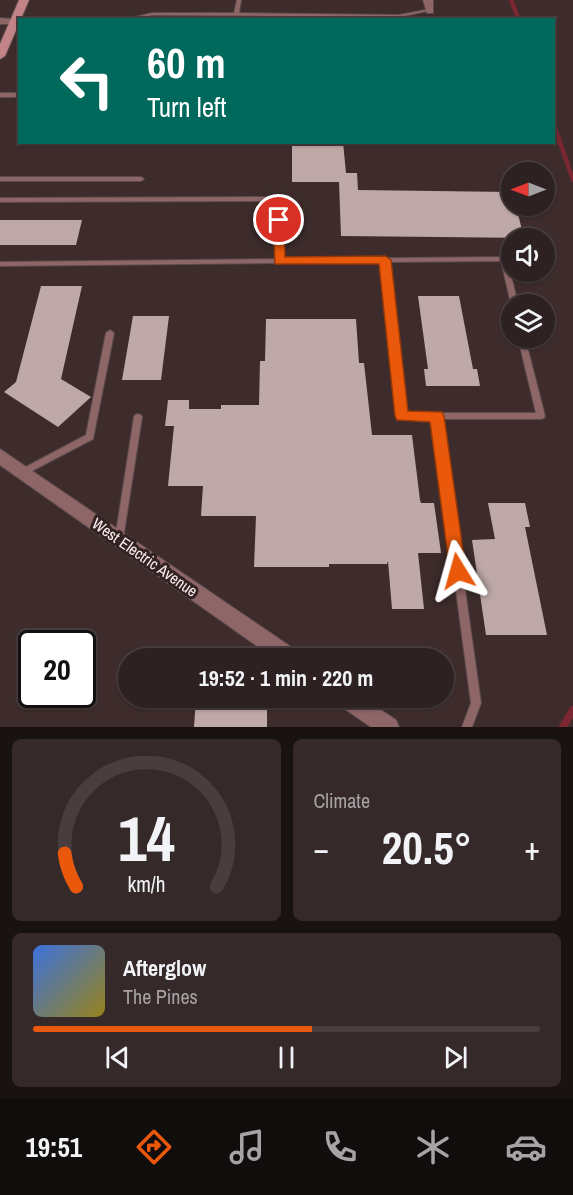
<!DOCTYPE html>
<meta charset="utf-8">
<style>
:root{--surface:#2e2121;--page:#36292a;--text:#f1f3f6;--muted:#a7a3a5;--line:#493e3f;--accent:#ea580c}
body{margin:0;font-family:"Archivo Narrow",sans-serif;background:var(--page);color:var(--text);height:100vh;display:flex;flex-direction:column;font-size:22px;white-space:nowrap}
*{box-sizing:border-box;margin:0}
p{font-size:20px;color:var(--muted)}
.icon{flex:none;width:33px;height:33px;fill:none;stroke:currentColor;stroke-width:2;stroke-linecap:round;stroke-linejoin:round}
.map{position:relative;height:727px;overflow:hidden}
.side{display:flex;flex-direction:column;gap:12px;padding:12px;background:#191212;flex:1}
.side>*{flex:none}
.top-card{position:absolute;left:18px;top:18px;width:537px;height:126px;border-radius:0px;box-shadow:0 2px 4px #0004,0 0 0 2px var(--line);background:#00695c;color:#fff;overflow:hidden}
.needle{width:39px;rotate:270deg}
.tools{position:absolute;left:501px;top:162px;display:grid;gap:12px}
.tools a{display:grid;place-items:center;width:54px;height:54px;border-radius:50%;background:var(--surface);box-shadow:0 2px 4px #0004,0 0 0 2px var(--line);font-size:30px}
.speed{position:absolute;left:18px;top:630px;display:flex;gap:12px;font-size:30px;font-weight:700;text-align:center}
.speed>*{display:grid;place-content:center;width:78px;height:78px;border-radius:50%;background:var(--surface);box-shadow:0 2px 4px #0004,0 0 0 2px var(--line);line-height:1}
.speed .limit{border:3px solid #111;border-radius:9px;background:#fff;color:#111}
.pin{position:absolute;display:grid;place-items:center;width:51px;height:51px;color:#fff;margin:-26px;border:3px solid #fff;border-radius:50%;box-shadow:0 2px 6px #0007}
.me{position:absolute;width:66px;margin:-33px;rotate:352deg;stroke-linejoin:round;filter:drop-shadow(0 0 4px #0008)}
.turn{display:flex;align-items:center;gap:21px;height:126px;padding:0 30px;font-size:27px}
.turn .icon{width:78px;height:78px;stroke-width:2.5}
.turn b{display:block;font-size:42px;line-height:51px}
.big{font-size:45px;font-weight:800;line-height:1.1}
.side .card{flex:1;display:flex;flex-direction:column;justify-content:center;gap:9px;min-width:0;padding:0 21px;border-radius:9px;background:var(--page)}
.side .dial{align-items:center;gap:0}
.dial svg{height:156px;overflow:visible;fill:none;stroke:var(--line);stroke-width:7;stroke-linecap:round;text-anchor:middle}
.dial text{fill:var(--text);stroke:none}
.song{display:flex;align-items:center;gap:18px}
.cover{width:72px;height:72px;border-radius:9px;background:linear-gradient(135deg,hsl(220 70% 55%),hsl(50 70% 35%))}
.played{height:6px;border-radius:3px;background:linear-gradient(90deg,var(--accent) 55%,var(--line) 55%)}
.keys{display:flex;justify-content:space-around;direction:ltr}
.heat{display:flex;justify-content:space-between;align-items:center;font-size:33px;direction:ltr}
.side .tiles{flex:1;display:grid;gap:12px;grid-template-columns:1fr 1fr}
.card:last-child{grid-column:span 2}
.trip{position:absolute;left:118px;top:648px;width:336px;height:60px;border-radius:30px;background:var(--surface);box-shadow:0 2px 4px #0004,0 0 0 2px var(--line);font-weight:800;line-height:60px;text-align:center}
.dock{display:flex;height:96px;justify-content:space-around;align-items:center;background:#120d0d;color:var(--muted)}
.dock .icon{width:42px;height:42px}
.dock .current{color:var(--accent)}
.dock b{font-size:27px;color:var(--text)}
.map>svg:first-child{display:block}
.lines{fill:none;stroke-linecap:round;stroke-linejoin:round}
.stream-far1{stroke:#7a2732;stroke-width:4.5}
.stream{stroke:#7a2732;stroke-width:8}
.building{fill:#bfa8a8}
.lane-casing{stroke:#5c4b4b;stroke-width:2}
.street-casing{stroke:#5c4b4b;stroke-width:2}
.secondary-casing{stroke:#5c4b4b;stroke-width:2}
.lane{fill:#8e6668;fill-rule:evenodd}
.street{fill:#8e6668;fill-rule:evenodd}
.secondary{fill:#c28386;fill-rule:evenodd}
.route{fill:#ea580c;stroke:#983908;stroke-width:1.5}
.labels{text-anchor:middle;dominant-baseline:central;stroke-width:6;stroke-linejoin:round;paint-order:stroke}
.street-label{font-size:16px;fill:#fcefef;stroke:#322}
</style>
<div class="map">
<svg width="573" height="727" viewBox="0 0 573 727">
<rect width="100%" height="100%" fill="#3e2c2c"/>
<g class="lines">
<g class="stream-far1">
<path d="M 511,0 L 519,20"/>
<path d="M 554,125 L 573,180"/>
</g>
<path class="stream" d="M 563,727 L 573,710"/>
</g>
<g class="building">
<path d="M 292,142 L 343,142 L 346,173 L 357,173 L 358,190 L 512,192 L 512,206 L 516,206 L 524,238 L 341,236 L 339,182 L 292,182 Z"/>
<path d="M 0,220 L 82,220 L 76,245 L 0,245 Z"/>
<path d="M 41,286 L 82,286 L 61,379 L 91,397 L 58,427 L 4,392 L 16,382 Z"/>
<path d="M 418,296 L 459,296 L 473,369 L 477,369 L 480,386 L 426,386 L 424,369 L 428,369 Z"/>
<path d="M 133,316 L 169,316 L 161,380 L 122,380 Z"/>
<path d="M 266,319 L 356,319 L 359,363 L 364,363 L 372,435 L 412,435 L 420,500 L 421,503 L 434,503 L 441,553 L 418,553 L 424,609 L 392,609 L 388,561 L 387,564 L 329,564 L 329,567 L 254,567 L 256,516 L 201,516 L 203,486 L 168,486 L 174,426 L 165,426 L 168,400 L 189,400 L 189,409 L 221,409 L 221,405 L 259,405 L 260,361 L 265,361 Z"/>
<path d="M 488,503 L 525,503 L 530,527 L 525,527 L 547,635 L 486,635 L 472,540 L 495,539 Z"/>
<path d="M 196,698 L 257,698 L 267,705 L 267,727 L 194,727 Z"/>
</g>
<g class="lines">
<defs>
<g id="lane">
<path d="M 237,0 L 241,0 L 239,13 L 399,15 L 430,9 L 432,10 L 399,17 L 152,15 L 134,20 L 123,20 L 152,13 L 234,13 Z"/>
<rect x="0" y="93" width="20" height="4"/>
<path d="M 0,177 L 141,177 L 144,179 L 141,181 L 0,181 Z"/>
<path d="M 278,197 L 281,199 L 282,259 L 504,257 L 507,259 L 518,304 L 511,304 L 501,261 L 389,262 L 406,413 L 536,413 L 518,338 L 525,338 L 545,416 L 544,418 L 541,419 L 441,419 L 481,703 L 472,727 L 462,727 L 471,703 L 433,419 L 402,419 L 399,418 L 398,416 L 382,262 L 0,266 L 0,262 L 276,259 L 275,201 L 0,202 L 0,198 Z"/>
<path d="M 110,330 L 114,333 L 93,439 L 26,474 L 23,475 L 20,474 L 19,472 L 20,470 L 86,435 L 106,333 Z"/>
<path d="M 138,414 L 141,415 L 142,417 L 123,539 L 122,542 L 119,543 L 116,542 L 115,539 L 134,417 L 135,415 Z"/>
</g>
<g id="street">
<path d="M 423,0 L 433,0 L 433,13 L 427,13 Z"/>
<path d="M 0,18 L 24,20 L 20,20 L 20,24 L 0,24 Z"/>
<path d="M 0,449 L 297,651 L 300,658 L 274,658 L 0,465 Z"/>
<path d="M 336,698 L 363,698 L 396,720 L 399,727 L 371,727 L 339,705 Z"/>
</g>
<path id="secondary" d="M 19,0 L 29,0 L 5,56 L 0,59 L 0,44 Z"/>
</defs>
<use href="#lane" class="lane-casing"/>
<use href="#street" class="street-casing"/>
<use href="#secondary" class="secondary-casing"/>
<use href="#lane" class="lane"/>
<use href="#street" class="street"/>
<use href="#secondary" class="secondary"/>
</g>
<path class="route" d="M 279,216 L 284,220 L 285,257 L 385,256 L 391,260 L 408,411 L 442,412 L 444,416 L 466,571 L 464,576 L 458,578 L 452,576 L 450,571 L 430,422 L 397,420 L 395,416 L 379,264 L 275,264 L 273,220 Z"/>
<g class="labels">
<g class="street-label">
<text transform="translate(145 557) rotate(35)">West Electric Avenue</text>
</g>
</g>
</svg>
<div class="tools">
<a><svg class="needle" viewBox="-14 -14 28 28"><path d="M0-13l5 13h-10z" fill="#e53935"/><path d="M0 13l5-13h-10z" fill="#a7a3a5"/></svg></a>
<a><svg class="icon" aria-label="sound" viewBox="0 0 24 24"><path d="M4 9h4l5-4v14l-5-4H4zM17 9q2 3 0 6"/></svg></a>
<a><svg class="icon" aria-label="layers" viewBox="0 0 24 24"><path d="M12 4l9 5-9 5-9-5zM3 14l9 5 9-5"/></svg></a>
</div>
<div class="speed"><div class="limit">20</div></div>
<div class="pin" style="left:279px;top:220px;background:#d93025"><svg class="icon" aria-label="arrive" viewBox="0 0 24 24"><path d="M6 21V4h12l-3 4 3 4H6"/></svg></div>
<svg class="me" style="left:458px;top:571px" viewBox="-20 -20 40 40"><path d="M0-17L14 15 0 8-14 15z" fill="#ea580c" stroke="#fff" stroke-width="4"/></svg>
<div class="trip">19:52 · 1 min · 220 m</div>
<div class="top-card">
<div class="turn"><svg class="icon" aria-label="left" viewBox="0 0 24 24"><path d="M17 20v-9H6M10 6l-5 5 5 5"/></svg><div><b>60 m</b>Turn left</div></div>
</div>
</div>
<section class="side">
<div class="tiles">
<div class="card dial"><svg viewBox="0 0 100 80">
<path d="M14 69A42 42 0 1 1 86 69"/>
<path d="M14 69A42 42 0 0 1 8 52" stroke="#ea580c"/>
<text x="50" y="56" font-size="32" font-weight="700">14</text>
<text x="50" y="72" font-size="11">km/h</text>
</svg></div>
<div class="card"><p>Climate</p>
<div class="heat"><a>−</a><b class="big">20.5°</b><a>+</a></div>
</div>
<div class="card">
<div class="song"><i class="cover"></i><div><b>Afterglow</b><p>The Pines</p></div></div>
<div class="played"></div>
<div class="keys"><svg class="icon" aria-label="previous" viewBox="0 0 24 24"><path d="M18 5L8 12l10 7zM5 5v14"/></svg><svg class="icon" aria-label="pause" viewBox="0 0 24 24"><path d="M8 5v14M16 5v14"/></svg><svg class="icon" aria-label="next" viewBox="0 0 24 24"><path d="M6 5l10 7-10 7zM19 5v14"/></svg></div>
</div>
</div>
</section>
<nav class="dock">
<b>19:51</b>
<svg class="icon current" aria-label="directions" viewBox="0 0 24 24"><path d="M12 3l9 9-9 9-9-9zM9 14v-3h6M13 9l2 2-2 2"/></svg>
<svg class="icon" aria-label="music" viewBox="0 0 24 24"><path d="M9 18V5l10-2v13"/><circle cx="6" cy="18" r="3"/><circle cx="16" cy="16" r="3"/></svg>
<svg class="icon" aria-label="phone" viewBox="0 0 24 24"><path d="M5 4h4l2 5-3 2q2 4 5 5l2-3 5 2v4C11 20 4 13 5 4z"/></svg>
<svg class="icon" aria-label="climate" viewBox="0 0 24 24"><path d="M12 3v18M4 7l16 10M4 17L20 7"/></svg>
<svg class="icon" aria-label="car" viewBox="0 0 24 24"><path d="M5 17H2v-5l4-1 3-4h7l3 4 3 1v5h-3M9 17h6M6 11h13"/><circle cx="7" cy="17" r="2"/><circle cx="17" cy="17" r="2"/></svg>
</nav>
